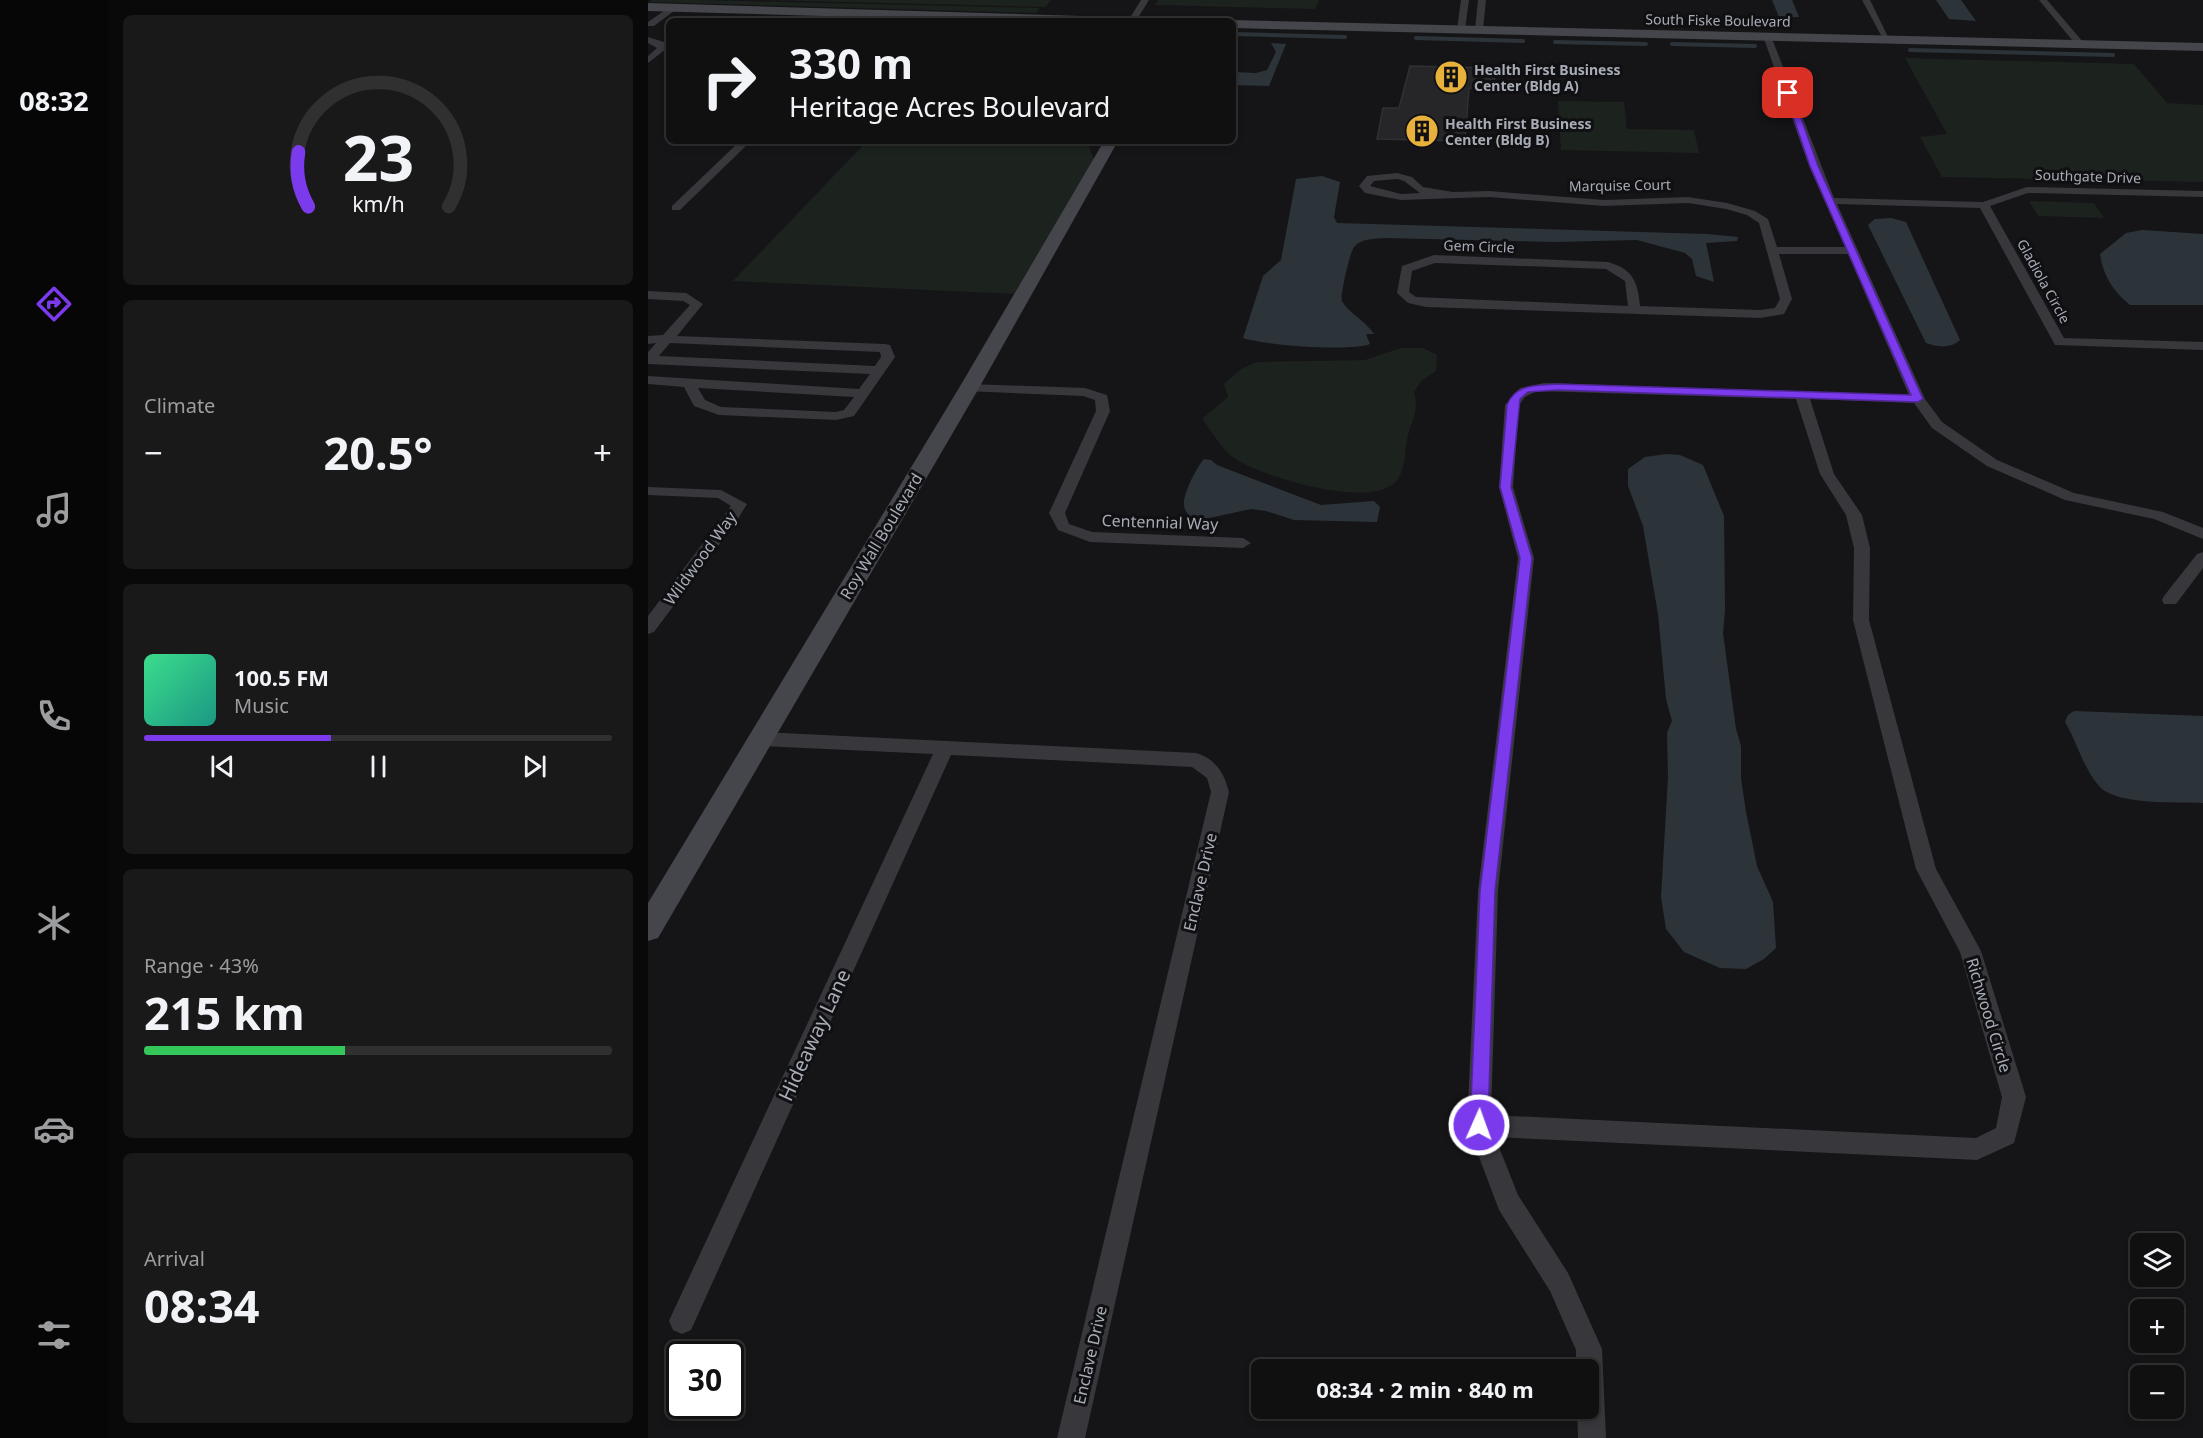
<!DOCTYPE html>
<meta charset="utf-8">
<style>
:root{--surface:#101011;--page:#19191a;--text:#f1f3f6;--muted:#9c9d9f;--line:#303031;--accent:#7c3aed}
body{margin:0;font-family:"Noto Sans",sans-serif;background:var(--page);color:var(--text);height:100vh;display:flex;flex-direction:column;font-size:22px;white-space:nowrap}
*{box-sizing:border-box;margin:0}
p{font-size:20px;color:var(--muted)}
.icon{flex:none;width:33px;height:33px;fill:none;stroke:currentColor;stroke-width:2;stroke-linecap:round;stroke-linejoin:round}
.map{position:relative;flex:1;overflow:hidden}
.panel{display:flex;flex-direction:column;gap:15px;padding:15px;background:#090909;width:540px}
.panel>*{flex:none}
.top-card{position:absolute;left:18px;top:18px;width:570px;height:126px;border-radius:9px;box-shadow:0 3px 9px #0003,0 0 0 2px var(--line);background:#101011;color:var(--text);overflow:hidden}
.fabs{position:absolute;left:1482px;top:1233px;display:grid;gap:12px}
.fabs a{display:grid;place-items:center;width:54px;height:54px;border-radius:9px;background:var(--surface);box-shadow:0 3px 9px #0003,0 0 0 2px var(--line);font-size:30px}
.speed{position:absolute;left:18px;top:1341px;display:flex;gap:12px;font-size:30px;font-weight:700;text-align:center}
.speed>*{display:grid;place-content:center;width:78px;height:78px;border-radius:50%;background:var(--surface);box-shadow:0 3px 9px #0003,0 0 0 2px var(--line);line-height:1}
.speed .limit{border:3px solid #111;border-radius:9px;background:#fff;color:#111}
.pin{position:absolute;display:grid;place-items:center;width:51px;height:51px;color:#fff;margin:-26px;border-radius:12px;box-shadow:0 3px 9px #0006}
.me{position:absolute;width:66px;margin:-33px;rotate:2deg;stroke-linejoin:round;filter:drop-shadow(0 0 4px #0008)}
.turn{display:flex;align-items:center;gap:21px;height:126px;padding:0 24px;font-size:27px}
.turn .icon{width:78px;height:78px;stroke-width:2.5}
.turn b{display:block;font-size:42px;line-height:51px}
.big{font-size:45px;font-weight:700;line-height:1.1}
.panel .tile{flex:1;display:flex;flex-direction:column;justify-content:center;gap:9px;min-width:0;padding:0 21px;border-radius:9px;background:var(--page)}
.panel .dial{align-items:center;gap:0}
.dial svg{height:156px;overflow:visible;fill:none;stroke:var(--line);stroke-width:7;stroke-linecap:round;text-anchor:middle}
.dial text{fill:var(--text);stroke:none}
.song{display:flex;align-items:center;gap:18px}
.cover{width:72px;height:72px;border-radius:9px;background:linear-gradient(135deg,hsl(150 70% 55%),hsl(170 70% 35%))}
.played{height:6px;border-radius:3px;background:linear-gradient(90deg,var(--accent) 40%,var(--line) 40%)}
.keys{display:flex;justify-content:space-around;direction:ltr}
.heat{display:flex;justify-content:space-between;align-items:center;font-size:33px;direction:ltr}
.charge{height:9px;border-radius:4px;background:linear-gradient(90deg,#34c759 43%,var(--line) 0)}
.trip{position:absolute;left:603px;top:1359px;width:348px;height:60px;border-radius:9px;background:var(--surface);box-shadow:0 3px 9px #0003,0 0 0 2px var(--line);font-weight:700;line-height:60px;text-align:center}
main{display:flex;flex:1;min-height:0}
.tabs{display:flex;flex-direction:column;width:108px;justify-content:space-around;align-items:center;background:#060607;color:var(--muted)}
.tabs .icon{width:42px;height:42px}
.tabs .active{color:var(--accent)}
.tabs b{font-size:27px;color:var(--text)}
.map>svg:first-child{display:block}
.green{fill:#1c221d}
.water{fill:#2c343a}
.lines{fill:none;stroke-linecap:round;stroke-linejoin:round}
.stream{stroke:#2c343a;stroke-width:4}
.building{fill:#262528;stroke:#302f33;stroke-width:1.5}
.street{fill:#37373c;fill-rule:evenodd}
.secondary{fill:#45464c;fill-rule:evenodd}
.route{fill:#7c3aed;stroke:#51269a;stroke-width:1.5}
.labels{text-anchor:middle;dominant-baseline:central;stroke-width:6;stroke-linejoin:round;paint-order:stroke}
.far-street-label{font-size:14px;fill:#a8acb7;stroke:#101012}
.far-poi-label{font-size:14px;font-weight:bold;fill:#a8acb7;stroke:#101012;text-anchor:start}
.street-label{font-size:16px;fill:#a8acb7;stroke:#101012}
.near-street-label{font-size:20px;fill:#a8acb7;stroke:#101012}
</style>
<main>
<nav class="tabs">
<b>08:32</b>
<svg class="icon active" aria-label="directions" viewBox="0 0 24 24"><path d="M12 3l9 9-9 9-9-9zM9 14v-3h6M13 9l2 2-2 2"/></svg>
<svg class="icon" aria-label="music" viewBox="0 0 24 24"><path d="M9 18V5l10-2v13"/><circle cx="6" cy="18" r="3"/><circle cx="16" cy="16" r="3"/></svg>
<svg class="icon" aria-label="phone" viewBox="0 0 24 24"><path d="M5 4h4l2 5-3 2q2 4 5 5l2-3 5 2v4C11 20 4 13 5 4z"/></svg>
<svg class="icon" aria-label="climate" viewBox="0 0 24 24"><path d="M12 3v18M4 7l16 10M4 17L20 7"/></svg>
<svg class="icon" aria-label="car" viewBox="0 0 24 24"><path d="M5 17H2v-5l4-1 3-4h7l3 4 3 1v5h-3M9 17h6M6 11h13"/><circle cx="7" cy="17" r="2"/><circle cx="17" cy="17" r="2"/></svg>
<svg class="icon" aria-label="filters" viewBox="0 0 24 24"><path d="M4 7h16M4 17h16"/><circle cx="9" cy="7" r="2"/><circle cx="15" cy="17" r="2"/></svg>
</nav>
<section class="panel">
<div class="tile dial"><svg viewBox="0 0 100 80">
<path d="M14 69A42 42 0 1 1 86 69"/>
<path d="M14 69A42 42 0 0 1 9 41" stroke="#7c3aed"/>
<text x="50" y="56" font-size="32" font-weight="700">23</text>
<text x="50" y="72" font-size="11">km/h</text>
</svg></div>
<div class="tile"><p>Climate</p>
<div class="heat"><a>−</a><b class="big">20.5°</b><a>+</a></div>
</div>
<div class="tile">
<div class="song"><i class="cover"></i><div><b>100.5 FM</b><p>Music</p></div></div>
<div class="played"></div>
<div class="keys"><svg class="icon" aria-label="previous" viewBox="0 0 24 24"><path d="M18 5L8 12l10 7zM5 5v14"/></svg><svg class="icon" aria-label="pause" viewBox="0 0 24 24"><path d="M8 5v14M16 5v14"/></svg><svg class="icon" aria-label="next" viewBox="0 0 24 24"><path d="M6 5l10 7-10 7zM19 5v14"/></svg></div>
</div>
<div class="tile"><p>Range · 43%</p><b class="big">215 km</b><div class="charge"></div></div>
<div class="tile"><p>Arrival</p><b class="big">08:34</b></div>
</section>
<div class="map">
<svg width="1555" height="1438" viewBox="0 0 1555 1438">
<rect width="100%" height="100%" fill="#151517"/>
<g class="green">
<path d="M 4,0 L 49,0 L 392,8 L 388,13 L 1,2 Z"/>
<path d="M 111,0 L 403,0 L 397,7 Z"/>
<path d="M 510,0 L 671,0 L 667,9 L 507,5 Z"/>
<path d="M 1257,58 L 1486,64 L 1519,103 L 1555,105 L 1555,182 L 1294,177 L 1272,137 L 1299,134 Z"/>
<path d="M 910,101 L 976,102 L 979,129 L 1046,130 L 1051,153 L 913,150 Z"/>
<path d="M 219,141 L 439,141 L 446,159 L 366,294 L 85,281 Z"/>
<path d="M 1381,201 L 1446,203 L 1456,218 L 1390,216 Z"/>
<path d="M 753,348 L 775,348 L 789,355 L 788,371 L 773,381 L 766,392 C 772,415 762,420 759,441 C 757,452 757,467 751,477 C 731,514 612,476 586,458 C 573,449 564,431 554,419 L 580,397 L 576,384 L 593,369 L 609,362 L 717,360 Z"/>
</g>
<g class="water">
<path d="M 1124,0 L 1144,0 L 1151,17 L 1131,17 Z"/>
<path d="M 1288,0 L 1313,0 L 1328,21 L 1301,19 Z"/>
<path d="M 623,43 L 638,44 L 621,86 L 585,85 L 585,72 L 608,73 L 619,70 L 628,52 Z"/>
<path d="M 674,176 L 692,182 L 686,217 L 689,223 L 1059,234 L 1090,237 L 1089,241 L 1058,243 L 1066,282 L 1048,276 L 1044,259 L 1037,253 L 989,240 L 906,242 L 737,238 C 727,239 713,238 706,247 C 702,252 692,295 694,301 C 700,313 717,320 726,334 L 718,334 L 722,344 C 703,352 616,345 595,338 L 615,276 L 633,260 L 648,179 Z"/>
<path d="M 1243,218 L 1258,222 L 1312,340 C 1302,349 1290,347 1278,343 L 1220,225 L 1227,219 Z"/>
<path d="M 1494,230 L 1555,234 L 1555,305 L 1482,305 C 1465,291 1455,276 1452,254 L 1478,233 Z"/>
<path d="M 1018,454 L 1032,455 L 1055,465 L 1076,516 L 1077,610 L 1075,633 L 1088,729 L 1093,746 L 1093,778 L 1098,812 L 1109,866 L 1125,902 L 1128,948 L 1116,959 L 1098,969 L 1072,968 L 1036,952 L 1018,929 L 1013,897 L 1020,777 L 1019,733 L 1024,721 L 1018,699 L 1010,614 L 995,526 L 980,486 L 980,469 L 997,457 Z"/>
<path d="M 556,459 L 563,460 L 569,465 L 673,505 L 726,501 L 732,507 L 729,522 L 646,520 L 618,511 L 603,509 L 547,521 C 542,516 537,513 536,505 C 535,494 548,468 556,459 Z"/>
<path d="M 1426,711 L 1555,716 L 1555,803 C 1531,802 1468,805 1452,787 C 1436,770 1429,742 1417,722 L 1420,715 Z"/>
</g>
<g class="lines">
<g class="stream">
<path d="M 26,20 L 66,21"/>
<path d="M 585,34 L 697,37"/>
<path d="M 768,38 L 875,41"/>
<path d="M 907,42 L 998,44"/>
<path d="M 1024,44 L 1107,46"/>
<path d="M 1262,50 L 1465,55"/>
</g>
</g>
<path class="building" d="M 762,66 L 847,68 L 846,88 L 821,88 L 817,141 L 729,139 L 735,108 L 751,108 Z"/>
<g class="lines">
<g class="street">
<path d="M 493,0 L 501,0 L 488,21 L 480,21 Z"/>
<path d="M 813,0 L 821,0 L 817,29 L 813,32 L 809,29 Z"/>
<path d="M 830,0 L 838,0 L 835,29 L 831,32 L 827,29 Z"/>
<path d="M 1214,0 L 1222,0 L 1242,41 L 1235,39 Z"/>
<path d="M 1391,0 L 1399,0 L 1435,42 L 1435,46 L 1429,46 Z"/>
<path d="M 23,6 L 30,8 L 6,26 L 0,26 L 0,22 Z"/>
<path d="M 1119,33 L 1123,36 L 1186,198 L 1335,202 L 1379,187 L 1555,191 L 1555,197 L 1380,193 L 1342,206 L 1416,338 L 1555,342 L 1555,350 L 1407,345 L 1332,208 L 1189,204 L 1277,399 L 1294,422 L 1349,460 L 1426,493 L 1515,512 L 1555,528 L 1555,539 L 1506,519 L 1417,500 L 1339,466 L 1284,428 L 1266,403 L 1162,399 L 1186,474 L 1214,515 L 1222,548 L 1221,620 L 1288,869 L 1333,951 L 1378,1097 L 1366,1143 L 1329,1160 L 847,1137 L 870,1195 L 920,1273 L 954,1349 L 958,1438 L 930,1438 L 929,1408 L 940,1408 L 940,1370 L 928,1370 L 928,1350 L 902,1291 L 851,1210 L 819,1125 L 830,891 L 870,558 L 851,487 L 857,405 L 872,388 L 896,383 L 1261,395 L 1200,254 L 1131,254 L 1144,299 L 1136,314 L 1112,318 L 778,307 L 760,303 L 749,293 L 754,266 L 786,255 L 960,262 C 985,269 990,282 992,306 L 1112,310 L 1127,308 L 1132,299 L 1111,223 L 1099,215 L 1078,209 L 1040,203 L 956,206 L 841,197 L 753,200 L 717,193 L 711,186 L 719,176 L 749,173 L 764,177 L 775,187 L 805,192 L 841,191 L 956,200 L 1040,197 L 1079,203 L 1107,211 L 1120,219 L 1129,247 L 1197,247 L 1161,166 L 1115,36 ZM 749,179 L 756,181 L 772,193 L 753,194 L 722,186 L 726,181 ZM 787,263 L 958,269 L 977,281 L 980,306 L 768,297 L 761,292 L 764,271 ZM 889,391 L 1148,399 L 1172,474 L 1198,515 L 1206,548 L 1205,620 L 1268,869 L 1312,952 L 1354,1097 L 1348,1128 L 1328,1138 L 843,1115 L 850,891 L 886,558 L 865,487 L 871,405 L 877,397 Z"/>
<path d="M 0,37 L 16,42 L 18,49 L 0,63 L 0,56 L 9,48 L 0,43 Z"/>
<path d="M 92,141 L 103,141 L 32,210 L 24,210 L 24,206 Z"/>
<path d="M 0,291 L 38,293 L 55,304 L 29,336 L 237,344 L 242,345 L 247,357 L 206,416 L 188,420 L 71,415 L 46,406 L 36,387 L 0,384 L 0,376 L 211,389 L 222,374 L 0,364 L 0,352 L 8,343 L 0,344 L 0,336 L 15,335 L 42,305 L 35,301 L 0,299 ZM 22,343 L 232,352 L 233,357 L 227,366 L 11,356 ZM 50,388 L 206,397 L 196,410 L 188,412 L 73,407 L 57,400 Z"/>
<path d="M 321,384 L 437,388 L 459,395 L 462,411 L 417,513 L 421,524 L 444,532 L 595,538 L 603,543 L 595,548 L 442,542 L 410,530 L 401,513 L 448,411 L 447,400 L 435,396 L 316,391 L 316,385 Z"/>
<path d="M 0,487 L 73,490 L 99,504 L 88,522 L 6,632 L 0,634 L 0,616 L 83,506 L 70,498 L 0,495 Z"/>
<path d="M 1555,552 L 1555,568 L 1528,604 L 1516,604 L 1514,600 L 1516,596 L 1549,554 Z"/>
<path d="M 112,732 L 548,753 C 568,759 576,773 581,792 L 437,1438 L 409,1438 L 563,792 L 559,778 L 544,767 L 303,755 L 43,1330 L 34,1334 L 25,1330 L 21,1321 L 25,1312 L 285,754 L 112,746 L 106,744 L 103,739 L 106,734 Z"/>
</g>
<g class="secondary">
<path d="M 0,3 L 467,17 L 473,21 L 348,21 L 0,11 Z"/>
<path d="M 585,20 L 1555,43 L 1555,51 L 585,28 L 585,21 L 583,21 Z"/>
<path d="M 456,141 L 470,141 L 331,388 L 10,938 L 0,941 L 0,903 L 311,388 Z"/>
</g>
</g>
<path class="route" d="M 1140,91 L 1144,93 L 1170,166 L 1275,399 L 1270,402 L 909,390 L 880,392 L 872,399 L 863,487 L 884,558 L 847,891 L 840,1125 L 838,1131 L 831,1133 L 825,1131 L 822,1125 L 832,891 L 872,558 L 852,487 L 859,405 C 868,383 889,386 909,384 L 1263,395 L 1162,166 L 1137,93 Z"/>
<defs>
<symbol id="building-disc" viewBox="-11 -11 22 22"><circle r="9.5" fill="#e8b13c" stroke="#101012"/><path d="M-4-6H4V6H1V3H-1V6H-4ZM-2.5-4.3h1.7v1.8h-1.7ZM.8-4.3h1.7v1.8H.8ZM-2.5-1h1.7V.8h-1.7ZM.8-1h1.7V.8H.8Z" fill="#111"/></symbol>
</defs>
<g fill-rule="evenodd">
<use href="#building-disc" x="784" y="58" width="38" height="38"/>
<use href="#building-disc" x="755" y="112" width="38" height="38"/>
</g>
<g class="labels">
<g class="far-street-label">
<text transform="translate(1070 20) rotate(1)">South Fiske Boulevard</text>
<text transform="translate(1440 176) rotate(2)">Southgate Drive</text>
<text transform="translate(972 185) rotate(-1)">Marquise Court</text>
<text transform="translate(831 246) rotate(2)">Gem Circle</text>
<text transform="translate(1396 281) rotate(61)">Gladiola Circle</text>
</g>
<g class="far-poi-label">
<text x="826" y="69">Health First Business<tspan x="826" dy="16">Center (Bldg A)</tspan></text>
<text x="797" y="123">Health First Business<tspan x="797" dy="16">Center (Bldg B)</tspan></text>
</g>
<g class="street-label">
<text transform="translate(512 522) rotate(2)">Centennial Way</text>
<text transform="translate(233 536) rotate(-59)">Roy Wall Boulevard</text>
<text transform="translate(52 558) rotate(-54)">Wildwood Way</text>
<text transform="translate(552 882) rotate(-77)">Enclave Drive</text>
<text transform="translate(1341 1015) rotate(73)">Richwood Circle</text>
<text transform="translate(442 1355) rotate(-77)">Enclave Drive</text>
</g>
<g class="near-street-label">
<text transform="translate(166 1035) rotate(-65)">Hideaway Lane</text>
</g>
</g>
</svg>
<div class="fabs">
<a><svg class="icon" aria-label="layers" viewBox="0 0 24 24"><path d="M12 4l9 5-9 5-9-5zM3 14l9 5 9-5"/></svg></a>
<a>+</a>
<a>−</a>
</div>
<div class="speed"><div class="limit">30</div></div>
<div class="pin" style="left:1140px;top:93px;background:#d93025"><svg class="icon" aria-label="arrive" viewBox="0 0 24 24"><path d="M6 21V4h12l-3 4 3 4H6"/></svg></div>
<svg class="me" style="left:831px;top:1125px" viewBox="-20 -20 40 40"><circle r="17" fill="#7c3aed" stroke="#fff" stroke-width="3"/><path d="M0-11L8 9 0 5-8 9z" fill="#fff"/></svg>
<div class="trip">08:34 · 2 min · 840 m</div>
<div class="top-card">
<div class="turn"><svg class="icon" aria-label="right" viewBox="0 0 24 24"><path d="M7 20v-9h11M14 6l5 5-5 5"/></svg><div><b>330 m</b>Heritage Acres Boulevard</div></div>
</div>
</div>
</main>
